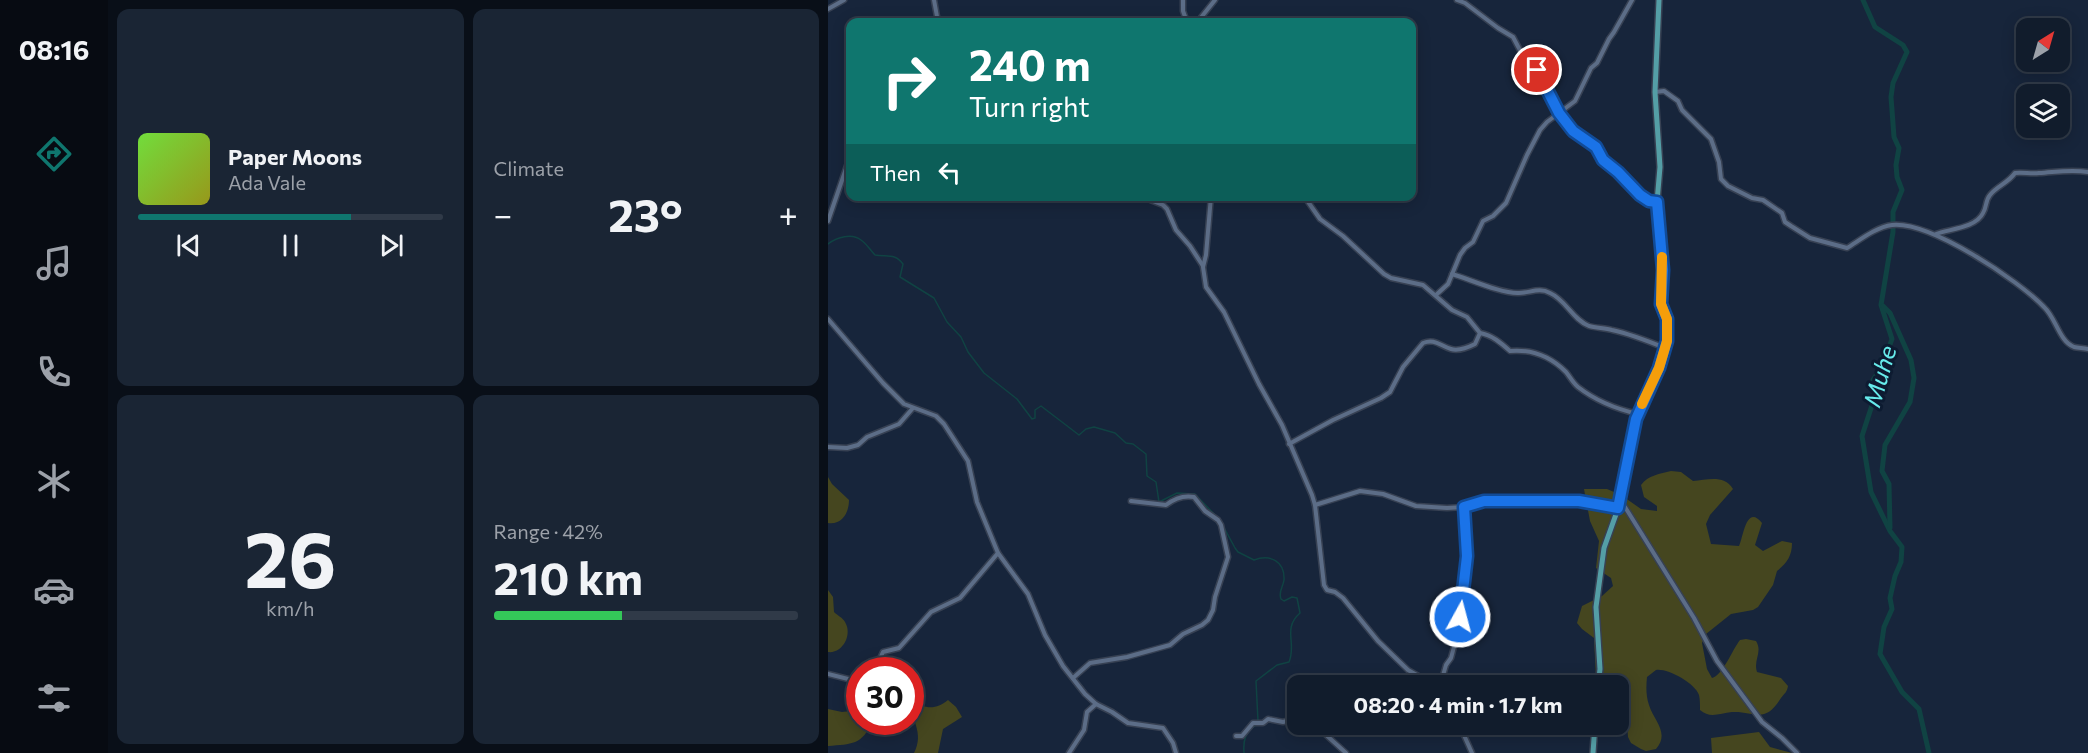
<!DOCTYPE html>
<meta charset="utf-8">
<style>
:root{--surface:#111c2c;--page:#1a2534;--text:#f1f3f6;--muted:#9ca1a9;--line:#303a48;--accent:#0f766e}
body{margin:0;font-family:Commissioner,sans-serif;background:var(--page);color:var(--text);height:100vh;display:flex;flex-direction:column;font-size:22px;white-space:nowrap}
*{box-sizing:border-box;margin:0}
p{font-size:20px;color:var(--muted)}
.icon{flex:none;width:33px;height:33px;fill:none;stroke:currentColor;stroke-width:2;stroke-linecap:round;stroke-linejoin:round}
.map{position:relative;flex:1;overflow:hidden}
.panel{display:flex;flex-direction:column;gap:9px;padding:9px;background:#090f18;width:720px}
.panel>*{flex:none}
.hud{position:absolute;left:18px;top:18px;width:570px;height:183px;border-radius:12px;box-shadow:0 3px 15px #0003,0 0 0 2px var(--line);background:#0f766e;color:#fff;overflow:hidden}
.needle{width:39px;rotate:37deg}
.buttons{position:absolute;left:1188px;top:18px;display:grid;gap:12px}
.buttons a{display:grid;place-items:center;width:54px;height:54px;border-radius:12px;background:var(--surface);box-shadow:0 3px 15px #0003,0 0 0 2px var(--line);font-size:30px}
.speed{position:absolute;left:18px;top:657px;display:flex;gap:12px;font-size:30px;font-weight:700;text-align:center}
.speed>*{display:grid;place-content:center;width:78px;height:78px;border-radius:50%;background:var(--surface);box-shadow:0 3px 15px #0003,0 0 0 2px var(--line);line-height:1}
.speed .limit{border:9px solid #d22;background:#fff;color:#111}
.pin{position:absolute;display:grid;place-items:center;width:51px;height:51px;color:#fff;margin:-26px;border:3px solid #fff;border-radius:50%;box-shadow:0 2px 6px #0007}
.me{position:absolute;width:66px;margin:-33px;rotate:7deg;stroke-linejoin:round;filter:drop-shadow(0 0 4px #0008)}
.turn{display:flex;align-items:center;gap:21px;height:126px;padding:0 24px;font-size:27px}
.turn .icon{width:78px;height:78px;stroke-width:2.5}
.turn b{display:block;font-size:42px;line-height:51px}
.then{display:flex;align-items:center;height:57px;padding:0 24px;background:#0003;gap:12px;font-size:22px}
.big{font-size:45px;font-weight:700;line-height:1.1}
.panel .widget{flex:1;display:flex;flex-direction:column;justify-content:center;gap:9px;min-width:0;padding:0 21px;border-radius:12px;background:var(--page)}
.panel .dial{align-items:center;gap:0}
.dial b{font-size:78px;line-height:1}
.song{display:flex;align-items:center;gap:18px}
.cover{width:72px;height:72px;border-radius:9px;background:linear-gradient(135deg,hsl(100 70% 55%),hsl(60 70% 35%))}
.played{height:6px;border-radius:3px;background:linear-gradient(90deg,var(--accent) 70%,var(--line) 70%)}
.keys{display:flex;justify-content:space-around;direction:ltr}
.heat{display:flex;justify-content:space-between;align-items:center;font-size:33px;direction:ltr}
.charge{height:9px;border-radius:4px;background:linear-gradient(90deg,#34c759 42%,var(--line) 0)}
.panel .tiles{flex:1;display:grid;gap:9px;grid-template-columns:repeat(2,1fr)}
.trip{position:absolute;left:459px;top:675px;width:342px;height:60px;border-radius:12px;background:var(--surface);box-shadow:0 3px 15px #0003,0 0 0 2px var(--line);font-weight:700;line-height:60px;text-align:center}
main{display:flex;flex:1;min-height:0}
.tab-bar{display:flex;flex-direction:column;width:108px;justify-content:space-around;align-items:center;background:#070b12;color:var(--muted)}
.tab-bar .icon{width:42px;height:42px}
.tab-bar .current{color:var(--accent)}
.tab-bar b{font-size:27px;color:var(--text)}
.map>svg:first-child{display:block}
.green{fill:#45461f}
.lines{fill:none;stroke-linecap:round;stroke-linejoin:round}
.stream{stroke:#104343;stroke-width:1.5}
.river{stroke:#104343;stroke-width:5}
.minor-casing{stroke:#374153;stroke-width:7}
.major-casing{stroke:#374153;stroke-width:8}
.minor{stroke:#5c6d87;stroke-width:4}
.major{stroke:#549ea6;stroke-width:5}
.route-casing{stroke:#114b97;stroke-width:15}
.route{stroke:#1a73e8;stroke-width:10}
.slow{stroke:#f59e0b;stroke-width:10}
.labels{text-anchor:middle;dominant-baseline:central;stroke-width:6;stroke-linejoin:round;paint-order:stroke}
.water-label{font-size:24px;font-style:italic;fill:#67ecec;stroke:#0d1b31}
</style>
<main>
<nav class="tab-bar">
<b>08:16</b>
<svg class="icon current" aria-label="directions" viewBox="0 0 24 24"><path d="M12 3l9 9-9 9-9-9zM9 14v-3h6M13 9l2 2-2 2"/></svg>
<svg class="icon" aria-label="music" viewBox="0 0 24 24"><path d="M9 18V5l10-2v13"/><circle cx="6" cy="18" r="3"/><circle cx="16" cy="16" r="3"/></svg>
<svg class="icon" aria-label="phone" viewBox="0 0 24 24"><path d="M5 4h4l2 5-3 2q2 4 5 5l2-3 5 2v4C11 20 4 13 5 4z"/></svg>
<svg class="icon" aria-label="climate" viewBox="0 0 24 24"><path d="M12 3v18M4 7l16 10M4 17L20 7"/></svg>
<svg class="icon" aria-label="car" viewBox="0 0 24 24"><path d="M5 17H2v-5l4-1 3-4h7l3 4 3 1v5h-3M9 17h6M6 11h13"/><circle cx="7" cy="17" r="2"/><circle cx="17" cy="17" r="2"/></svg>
<svg class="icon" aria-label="filters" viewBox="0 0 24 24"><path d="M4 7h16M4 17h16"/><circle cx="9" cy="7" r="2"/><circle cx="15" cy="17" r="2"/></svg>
</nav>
<section class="panel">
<div class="tiles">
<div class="widget">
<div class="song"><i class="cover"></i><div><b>Paper Moons</b><p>Ada Vale</p></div></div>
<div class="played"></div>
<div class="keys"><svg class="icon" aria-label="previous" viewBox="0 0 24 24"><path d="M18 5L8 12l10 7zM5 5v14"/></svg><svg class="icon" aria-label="pause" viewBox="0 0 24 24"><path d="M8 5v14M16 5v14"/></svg><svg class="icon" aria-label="next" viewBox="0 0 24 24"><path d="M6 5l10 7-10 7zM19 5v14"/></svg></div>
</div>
<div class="widget"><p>Climate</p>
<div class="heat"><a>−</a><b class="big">23°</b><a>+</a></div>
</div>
<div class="widget dial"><b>26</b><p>km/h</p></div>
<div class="widget"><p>Range · 42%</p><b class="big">210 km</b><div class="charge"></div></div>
</div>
</section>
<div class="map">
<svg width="1260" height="753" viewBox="0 0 1260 753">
<rect width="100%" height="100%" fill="#17253b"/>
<g class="green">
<path d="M 843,471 L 853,472 L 865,481 C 879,480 896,474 905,489 L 882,515 L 878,524 L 883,544 L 911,546 C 915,539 918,503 934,523 L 927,545 L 935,551 L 954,541 L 964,543 C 964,556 959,563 949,571 L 945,585 L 930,607 L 925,610 L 903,614 L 878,634 L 874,643 L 879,669 L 884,678 C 895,675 904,650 912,640 L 918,639 L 928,641 C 935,652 925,660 929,672 L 953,678 L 960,686 C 959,692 957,693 953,698 C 936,725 928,711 904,712 C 892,713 882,719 872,710 C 872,705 872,699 871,695 C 867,683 839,668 828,670 L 819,677 C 818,687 818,696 821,705 C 826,721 842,733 828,749 L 818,751 L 813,749 L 803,743 L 800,737 L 798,709 L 790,686 L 773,685 L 768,679 L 766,638 L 754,629 L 749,623 L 754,606 L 774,596 L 785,586 L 783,578 L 768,568 L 771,541 L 762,521 L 756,489 L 779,489 L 793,495 L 813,509 L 829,511 L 829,506 L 816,497 L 813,485 C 820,475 832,474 843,471 Z"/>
<path d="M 0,477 L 4,484 L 21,500 C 21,513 14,525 0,523 Z"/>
<path d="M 0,590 L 5,597 L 6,612 C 9,615 15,618 17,622 C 25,635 14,654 0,652 Z"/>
<path d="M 120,700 L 128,707 L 134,717 L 115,729 L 110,753 L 86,753 C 97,732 82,720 83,701 C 97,708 107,711 120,700 Z"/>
<path d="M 0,709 L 14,712 L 31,710 L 32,722 L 44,722 C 34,745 24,744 0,746 Z"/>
<path d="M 931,732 L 942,747 L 964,753 L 884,753 L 883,738 Z"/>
</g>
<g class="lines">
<g class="stream">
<path d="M 0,244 C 9,237 24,233 33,240 C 39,244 42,250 47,255 C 59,257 67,253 75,264 L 72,277 L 106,298 L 119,322 L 133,337 L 140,352 L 156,373 L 189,399 L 204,419 L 207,418 L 207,410 L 213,406 L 251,435 L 258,429 L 266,427 L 287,433 L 298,443 L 305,444 L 318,454 L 319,476 L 328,482 L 331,502 L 349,493 L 367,494 L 388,516"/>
<path d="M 393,522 L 407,548 L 410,552 L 426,560 C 442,554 457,561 456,580 C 455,588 450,591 453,599 L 456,601 L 464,597 L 469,598 L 472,613 C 454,629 469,643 461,662 L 449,665 L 428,681 L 430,721"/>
<path d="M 416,753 C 415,740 417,733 428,725"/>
</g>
<g class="river">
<path d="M 1035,0 L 1047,27 L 1075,45 L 1079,52 L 1065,83 L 1063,97 L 1066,137 L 1071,148 L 1068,165 L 1069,177 L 1074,190 L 1065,212 L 1065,232 L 1053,305 L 1064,339 L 1060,350 L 1054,358 L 1052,370 L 1045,380 L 1046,399 L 1034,436 L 1043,492 L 1062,531 L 1074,547 L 1073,562 L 1067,576 L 1062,598 L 1064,609 L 1056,627 L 1052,654 L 1074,692 L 1091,709 L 1101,753"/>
<path d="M 1055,306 L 1062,313 L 1083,360 L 1086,378 L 1082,402 L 1057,445 L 1054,471 L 1061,484 L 1062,528"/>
</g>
<defs>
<g id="minor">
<path d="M 106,0 L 110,22"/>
<path d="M 355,0 L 355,11 L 359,22"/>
<path d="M 629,0 L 637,3 L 670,28 L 685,37 L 694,54 L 701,64 L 709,70 L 731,113 L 745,131 L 768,147 L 775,160 L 790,172 L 812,195 L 821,201 L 829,202"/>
<path d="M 0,9 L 16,0"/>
<path d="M 365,22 L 371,20 L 387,0"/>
<path d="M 827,92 L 836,91 L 850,101 L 854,110 L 883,139 L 891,162 L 893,179 L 900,186 L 924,198 L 935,200 L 954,213 L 957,222 L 963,226 L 982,238 L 1019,248 C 1032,240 1048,227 1064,225 C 1102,221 1190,280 1216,307 C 1228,318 1231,341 1246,347 C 1250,348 1256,348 1260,349"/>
<path d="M 312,196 L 335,205 L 339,209 L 348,230 L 362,246 L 375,266"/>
<path d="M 383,196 L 378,255 L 375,267 L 378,287 L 396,312 L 431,384 L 454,425 L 484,495 L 487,505 L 496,585 L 499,590 L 507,592 L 515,598 L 550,641 L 580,670 L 608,686"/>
<path d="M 476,196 L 492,219 L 515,236 L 556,274 L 563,278 L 595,285 L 624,310 L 639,317 L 652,333 C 664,335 673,343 682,351 C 704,349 723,357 738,372 C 742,377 745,383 750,387 C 768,401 788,409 810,414"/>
<path d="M 0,221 L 22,157"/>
<path d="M 1108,234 C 1121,229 1148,228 1155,213 C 1159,207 1157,201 1162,195 C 1169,186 1180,183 1187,173 C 1195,172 1203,174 1211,173 C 1228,172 1243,169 1260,172"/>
<path d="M 624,274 C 641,279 674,294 691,293 C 702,293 711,287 722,293 C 738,300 744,319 761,326 C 768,328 777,328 784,330 C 802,334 820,341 837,348"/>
<path d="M 608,295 L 620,284 L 632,255 L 637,248 L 645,242 L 655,221 L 665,216 L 678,203 L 699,155 L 712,130 L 719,122 L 747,101 L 763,68 L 769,63 L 781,39 L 786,32 L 804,0"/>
<path d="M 0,319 L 55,383 L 76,404 L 108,416 L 116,424 L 140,461 L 149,502 L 170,553 L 200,594 L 217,635 L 235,666 L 257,694 L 268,704 L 284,712 L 300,723 L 335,728 L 345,743 L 348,753"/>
<path d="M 461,444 L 505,420 L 553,398 L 562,392 L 575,367 L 595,343 C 607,338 612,346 623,349 C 630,351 641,347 647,344 L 652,333"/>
<path d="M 0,447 L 19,448 L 30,445 L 39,437 L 71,424 L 85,408"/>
<path d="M 792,503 L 797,507 L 866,618 L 889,661 L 934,722 L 954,738 L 969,753"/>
<path d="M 487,505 L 532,491 L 555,494 L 588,506 L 619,508 L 636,507 L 656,501 L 751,501 L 790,509"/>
<path d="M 47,670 L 55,652 L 71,648 L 103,612 L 132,598 L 170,553"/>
<path d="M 0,674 L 32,682"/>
<path d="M 245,678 L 262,663 L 299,657 L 342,645 L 355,634 L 374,625 L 380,620 L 385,610 L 387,597 L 400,557 L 393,525 L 390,520 L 377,511 L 366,497 C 355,495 347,498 338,505 L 303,501"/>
<path d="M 612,686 L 618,665 L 623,658 L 630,632 L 639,556 L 636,508"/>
<path d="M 486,724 L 518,753"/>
<path d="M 631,724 L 644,753"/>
<path d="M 408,736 L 414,736 L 425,723 L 435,723 L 440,719 L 455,722 L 470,718"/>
<path d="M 241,753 L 256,730 L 259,712 L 268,704"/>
</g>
<g id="major">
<path d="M 770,686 L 772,669 L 768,607 L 776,548 L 792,503 L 808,419 L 831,368 L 839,341 L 839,319 L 833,304 L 835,270 L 829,202 L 832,167 L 827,92 L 831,0"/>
<path d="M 765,753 L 767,724"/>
</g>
</defs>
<use href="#minor" class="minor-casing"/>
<use href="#major" class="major-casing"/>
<use href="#minor" class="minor"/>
<use href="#major" class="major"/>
</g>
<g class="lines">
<defs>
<path id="route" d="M 632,617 L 639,556 L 636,507 L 656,501 L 751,501 L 790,508 L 808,419 L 831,368 L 839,341 L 839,319 L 833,304 L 835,270 L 829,202 L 821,201 L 812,195 L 790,172 L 775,160 L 768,147 L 745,131 L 731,113 L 709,70"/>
</defs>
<use href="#route" class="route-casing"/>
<use href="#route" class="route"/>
<path class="slow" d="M 814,404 L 831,368 L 839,341 L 839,319 L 833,304 L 834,257"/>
</g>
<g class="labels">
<g class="water-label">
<text transform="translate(1051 376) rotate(-74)">Muhe</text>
</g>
</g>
</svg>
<div class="buttons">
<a><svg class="needle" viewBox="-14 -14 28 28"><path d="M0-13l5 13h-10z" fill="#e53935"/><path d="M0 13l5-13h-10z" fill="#9ca1a9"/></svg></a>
<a><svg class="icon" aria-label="layers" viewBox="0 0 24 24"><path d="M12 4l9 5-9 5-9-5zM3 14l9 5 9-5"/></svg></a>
</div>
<div class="speed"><div class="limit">30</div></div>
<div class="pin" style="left:709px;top:70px;background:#d93025"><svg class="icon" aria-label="arrive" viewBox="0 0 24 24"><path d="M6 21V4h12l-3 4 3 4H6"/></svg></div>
<svg class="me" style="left:632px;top:617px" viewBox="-20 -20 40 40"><circle r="17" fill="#1a73e8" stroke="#fff" stroke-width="3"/><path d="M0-11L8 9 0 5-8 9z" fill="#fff"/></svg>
<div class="trip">08:20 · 4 min · 1.7 km</div>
<div class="hud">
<div class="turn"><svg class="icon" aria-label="right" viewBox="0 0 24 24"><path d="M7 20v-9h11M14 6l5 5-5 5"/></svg><div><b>240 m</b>Turn right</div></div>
<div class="then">Then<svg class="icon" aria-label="left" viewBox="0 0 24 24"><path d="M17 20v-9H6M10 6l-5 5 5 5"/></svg></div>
</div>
</div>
</main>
